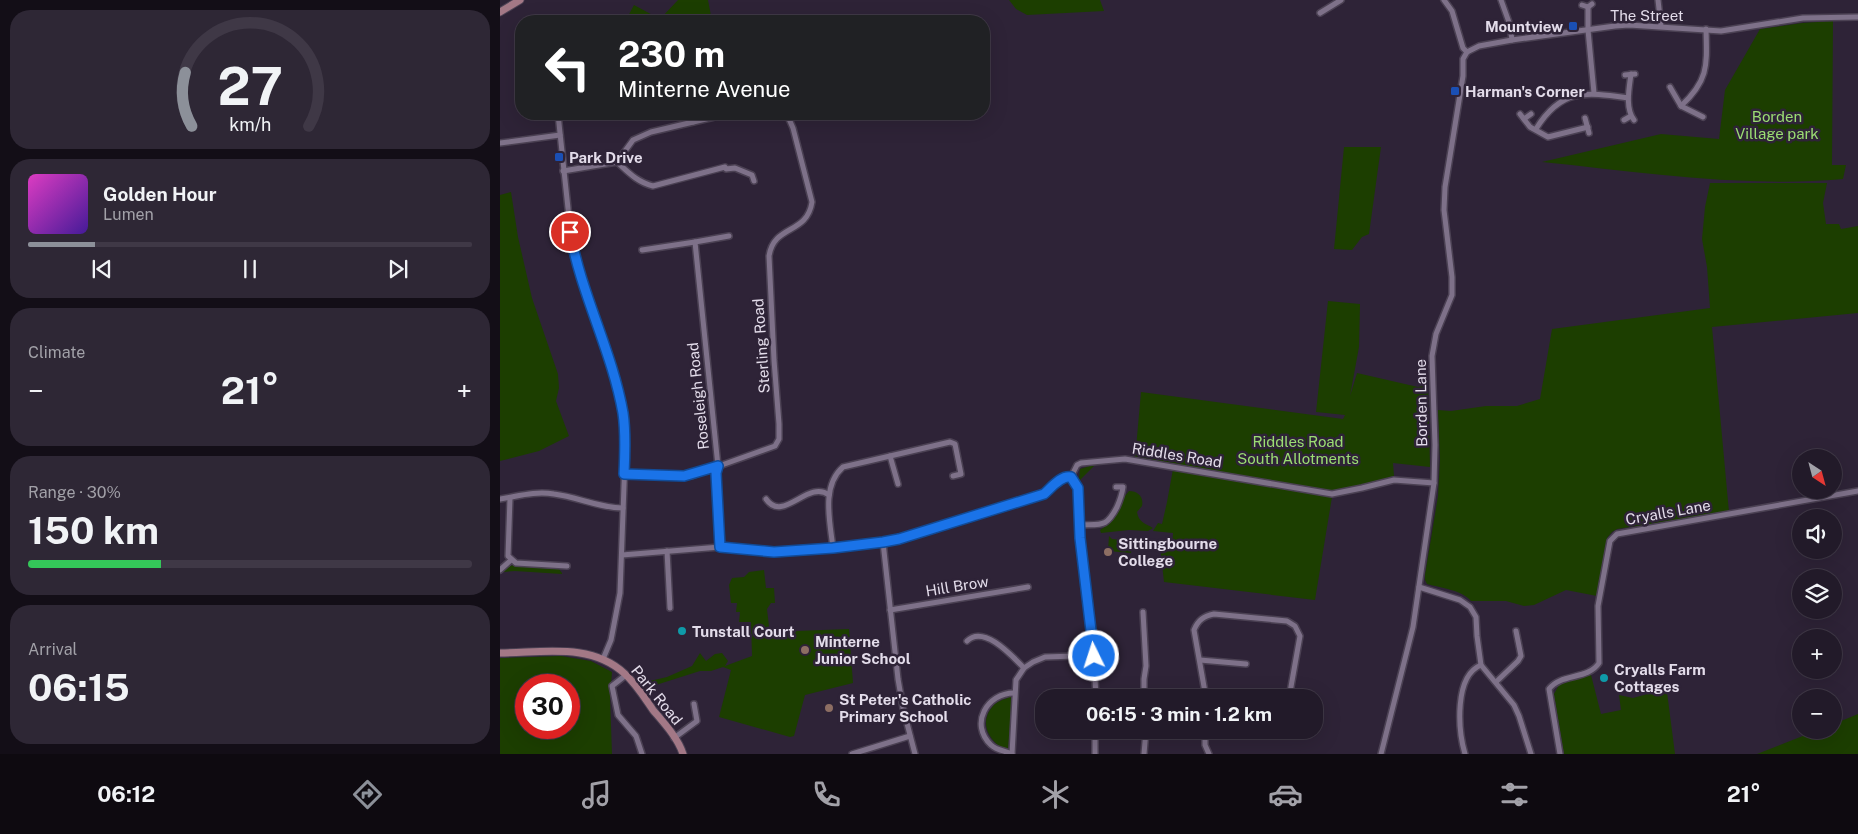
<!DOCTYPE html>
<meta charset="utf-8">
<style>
:root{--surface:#221a29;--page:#2e2735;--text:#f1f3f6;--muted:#a2a1a8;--line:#3f3846;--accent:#8c9099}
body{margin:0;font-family:"Public Sans",sans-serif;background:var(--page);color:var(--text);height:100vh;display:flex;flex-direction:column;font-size:19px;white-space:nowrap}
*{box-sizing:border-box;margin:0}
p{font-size:16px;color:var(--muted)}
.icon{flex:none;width:28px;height:28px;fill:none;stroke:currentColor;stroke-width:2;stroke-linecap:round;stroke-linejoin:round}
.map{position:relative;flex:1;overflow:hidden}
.panel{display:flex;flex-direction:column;gap:10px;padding:10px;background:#130e17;width:500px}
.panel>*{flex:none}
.hud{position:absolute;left:15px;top:15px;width:475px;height:105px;border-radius:20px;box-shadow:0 5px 20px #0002,0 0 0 1px var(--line);background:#202124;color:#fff;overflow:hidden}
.needle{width:32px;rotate:144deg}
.controls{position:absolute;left:1292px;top:449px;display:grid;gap:10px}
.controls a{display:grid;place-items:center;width:50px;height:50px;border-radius:50%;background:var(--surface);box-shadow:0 5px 20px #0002,0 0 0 1px var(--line);font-size:25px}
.speed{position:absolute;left:15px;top:674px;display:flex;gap:10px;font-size:25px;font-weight:700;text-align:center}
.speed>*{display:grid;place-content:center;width:65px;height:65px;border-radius:50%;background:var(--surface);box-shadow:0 5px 20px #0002,0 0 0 1px var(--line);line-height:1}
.speed .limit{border:8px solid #d22;background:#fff;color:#111}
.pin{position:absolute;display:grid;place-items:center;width:42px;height:42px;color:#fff;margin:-21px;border:2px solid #fff;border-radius:50%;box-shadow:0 1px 5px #0007}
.me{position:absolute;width:55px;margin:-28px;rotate:356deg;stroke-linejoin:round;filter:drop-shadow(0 0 4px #0008)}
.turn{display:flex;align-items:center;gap:18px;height:105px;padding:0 20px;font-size:22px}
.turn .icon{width:65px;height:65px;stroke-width:2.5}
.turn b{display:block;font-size:35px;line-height:42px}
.big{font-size:38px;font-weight:700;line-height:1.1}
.panel .tile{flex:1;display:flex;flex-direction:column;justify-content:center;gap:8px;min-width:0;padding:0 18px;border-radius:20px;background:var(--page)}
.panel .dial{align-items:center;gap:0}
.dial svg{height:130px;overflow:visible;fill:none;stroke:var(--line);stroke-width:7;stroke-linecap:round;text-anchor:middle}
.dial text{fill:var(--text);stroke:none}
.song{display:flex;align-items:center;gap:15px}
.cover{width:60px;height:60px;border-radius:8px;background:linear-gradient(135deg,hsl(310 70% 55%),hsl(260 70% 35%))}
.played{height:5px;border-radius:2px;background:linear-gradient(90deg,var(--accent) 15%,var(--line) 15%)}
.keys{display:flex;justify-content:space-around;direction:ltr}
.heat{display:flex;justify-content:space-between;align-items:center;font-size:28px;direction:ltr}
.charge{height:8px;border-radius:4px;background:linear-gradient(90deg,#34c759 30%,var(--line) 0)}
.trip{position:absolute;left:535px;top:689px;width:288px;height:50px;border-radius:20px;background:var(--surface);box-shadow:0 5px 20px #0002,0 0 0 1px var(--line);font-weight:700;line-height:50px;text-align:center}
.dock{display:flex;height:80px;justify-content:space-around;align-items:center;background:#0e0a10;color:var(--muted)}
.dock .icon{width:35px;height:35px}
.dock .on{color:var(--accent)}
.dock b{font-size:22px;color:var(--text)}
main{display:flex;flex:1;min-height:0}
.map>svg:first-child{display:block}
.green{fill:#1c3e00;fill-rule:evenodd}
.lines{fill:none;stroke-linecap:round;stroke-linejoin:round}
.street-casing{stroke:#4b4153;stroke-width:8}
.secondary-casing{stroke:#4b4153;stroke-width:9}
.street{stroke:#7e7189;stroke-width:5}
.secondary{stroke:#a37886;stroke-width:7}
.route-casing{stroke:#114b97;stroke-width:12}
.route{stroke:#1a73e8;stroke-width:9}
.transit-dot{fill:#1a4fb4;stroke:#2e2337;stroke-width:2}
.education-dot{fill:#8d6e63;stroke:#2e2337;stroke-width:2}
.culture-dot{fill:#0f9aa8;stroke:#2e2337;stroke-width:2}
.labels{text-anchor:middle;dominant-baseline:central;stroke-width:5;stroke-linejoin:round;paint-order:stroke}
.street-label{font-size:15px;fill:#e3dcea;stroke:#2e2337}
.poi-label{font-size:15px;font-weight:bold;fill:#e3dcea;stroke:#2e2337;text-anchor:start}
.park-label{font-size:15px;fill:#9bdd73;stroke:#2e2337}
</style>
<main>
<section class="panel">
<div class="tile dial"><svg viewBox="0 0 100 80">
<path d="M14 69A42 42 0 1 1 86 69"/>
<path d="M14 69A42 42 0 0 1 10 36" stroke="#8c9099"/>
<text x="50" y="56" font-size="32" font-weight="700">27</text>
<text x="50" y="72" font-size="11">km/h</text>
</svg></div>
<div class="tile">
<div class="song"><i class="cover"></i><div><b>Golden Hour</b><p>Lumen</p></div></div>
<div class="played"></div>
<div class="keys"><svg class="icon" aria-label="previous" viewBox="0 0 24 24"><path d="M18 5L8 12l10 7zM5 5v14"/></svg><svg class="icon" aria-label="pause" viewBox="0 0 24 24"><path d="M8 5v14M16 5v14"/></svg><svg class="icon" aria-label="next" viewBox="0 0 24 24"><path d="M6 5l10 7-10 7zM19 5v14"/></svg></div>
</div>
<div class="tile"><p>Climate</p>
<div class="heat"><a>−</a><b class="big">21°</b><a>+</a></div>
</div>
<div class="tile"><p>Range · 30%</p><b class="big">150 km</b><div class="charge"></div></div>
<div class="tile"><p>Arrival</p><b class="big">06:15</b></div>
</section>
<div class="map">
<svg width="1358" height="754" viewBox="0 0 1358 754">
<rect width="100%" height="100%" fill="#2e2337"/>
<g class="green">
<path d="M 178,0 L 208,0 L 212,21 L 128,21 L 126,20 L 134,5 L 160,19 Z"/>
<path d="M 509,0 L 600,0 L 604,11 L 527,15 L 516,9 Z"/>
<path d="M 1333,21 L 1332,165 L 1346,165 L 1343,179 C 1243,188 1141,172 1042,162 L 1161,134 L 1219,139 L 1225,90 L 1260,29 L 1302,23 Z"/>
<path d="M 844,147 L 881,147 L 869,234 L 862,237 L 852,250 L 834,249 Z"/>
<path d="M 1210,183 L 1327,183 L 1323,203 L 1326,224 L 1339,224 L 1341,229 L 1358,226 L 1358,313 L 1212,327 L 1229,512 L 1117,529 L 1112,532 L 1107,538 L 1097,596 L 1066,590 L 1034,605 L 1024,606 L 1006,601 L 971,601 C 962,590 941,588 927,584 L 925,580 L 925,575 L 938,496 L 940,459 L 938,410 L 951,411 L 986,406 L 1017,406 L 1040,399 L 1052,329 L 1210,308 L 1207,267 L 1202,239 L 1205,207 Z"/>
<path d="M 11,192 L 18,237 L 32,298 L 58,374 L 59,388 L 56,401 L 69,436 L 39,451 L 0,461 L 0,195 Z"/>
<path d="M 828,301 L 860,304 L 859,347 L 850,396 L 857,373 L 918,387 L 928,385 L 930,467 L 893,463 L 894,476 L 858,487 L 831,492 L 632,456 L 636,448 L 641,392 L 843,419 L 845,415 L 816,412 Z"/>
<path d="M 596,464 L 580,480 L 579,478 L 580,469 Z"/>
<path d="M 673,469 L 832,497 L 815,600 L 664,582 L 660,546 L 672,547 L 673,533 L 653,531 L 658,523 L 662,524 L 667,502 Z"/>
<path d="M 629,491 C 638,491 644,497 642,506 L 637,512 C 639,523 645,523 653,528 L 648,531 L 629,530 L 601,533 L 600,530 L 609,524 L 624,497 Z"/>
<path d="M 609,536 L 612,539 L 633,541 L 631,553 L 608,551 Z"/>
<path d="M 13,565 L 25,567 L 59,569 L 62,573 L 62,574 L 15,571 L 3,572 L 8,567 Z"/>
<path d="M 264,570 L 266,588 L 274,588 L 275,603 L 271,603 L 267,609 L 270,635 L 296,631 L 349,629 L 353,683 L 305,695 L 294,736 L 290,737 L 219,717 L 231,670 L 223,667 L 211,671 L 200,671 L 159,684 L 144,693 L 137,684 L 167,677 L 192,666 L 200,653 L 206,661 L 215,654 L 222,653 L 228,661 L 225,666 L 252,656 L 251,622 L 239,622 L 240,612 L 236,612 L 237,603 L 231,603 L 229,585 L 232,578 L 244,577 L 249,572 Z"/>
<path d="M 587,645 L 592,646 L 593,662 L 590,664 L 585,661 L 584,649 Z"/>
<path d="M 61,656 L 91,661 L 112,672 L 110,697 L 112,754 L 0,754 L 0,658 ZM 26,685 L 69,685 L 69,728 L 26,728 Z"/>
<path d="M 1087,675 L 1091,675 L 1101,714 L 1121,710 L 1119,695 L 1133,698 L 1162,690 L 1167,692 L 1175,754 L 1064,754 L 1054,694 L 1059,685 Z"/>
<path d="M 511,696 L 512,696 L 508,752 C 491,743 477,724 493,706 C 498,700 505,700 511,696 Z"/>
<path d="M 1358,714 L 1358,754 L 1257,754 L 1318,730 L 1334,730 L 1334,724 Z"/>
</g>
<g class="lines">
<defs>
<g id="street">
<path d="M 944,0 L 952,11 L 963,48 L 967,52"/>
<path d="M 1001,0 L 1010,25 L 1012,40"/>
<path d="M 1158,0 L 1161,26"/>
<path d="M 1082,5 L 1088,7 L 1092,4"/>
<path d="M 1088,7 L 1088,30 L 1094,93"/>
<path d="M 820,13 L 841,0"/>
<path d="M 967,52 L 979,46 L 1012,40 L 1115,26 L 1129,25 L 1221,31 L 1303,18 L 1358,17"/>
<path d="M 1131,74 C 1129,89 1125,108 1134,120"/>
<path d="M 1125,75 L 1135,74"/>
<path d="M 1170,87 L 1181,106 L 1203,117"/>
<path d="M 1181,106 C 1209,80 1207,65 1206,29"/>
<path d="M 58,114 L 72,246 L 115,381 L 125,428 L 125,459 L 120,593 L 111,640 L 103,659"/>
<path d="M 192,114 L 193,122"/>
<path d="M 1020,114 L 1030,127 L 1048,137 L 1088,127"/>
<path d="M 1085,118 L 1089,133"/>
<path d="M 1024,119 L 1031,114"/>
<path d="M 1124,120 L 1131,116"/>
<path d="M 1036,129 C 1061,88 1086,92 1128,98"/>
<path d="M 0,143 L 60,135"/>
<path d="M 117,162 L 133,140 L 151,132 L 227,114"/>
<path d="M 63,171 L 117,162 C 128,172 137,182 153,186 L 225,167 L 226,169 L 235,168 L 252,175 L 254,181"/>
<path d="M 142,250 L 195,242"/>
<path d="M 390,456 L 398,484"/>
<path d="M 125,474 L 191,476 L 275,446 L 279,439 L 279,424 L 274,360 L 269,256 C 274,224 307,235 312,202 L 293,128 L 289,119 L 283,114"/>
<path d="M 571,477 L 577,465 L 581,463 L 625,459 L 832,494 L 862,488 L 894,480 L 934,483"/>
<path d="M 571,477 L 578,488 L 580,539 L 593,640 L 596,698"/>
<path d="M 10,498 L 8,556 L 16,563 L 67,566"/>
<path d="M 0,499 C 19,496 35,491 54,494 C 78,497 99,508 123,508"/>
<path d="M 266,499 C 283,524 308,479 329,495"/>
<path d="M 579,525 C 602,524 606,528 617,507 C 620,500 622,495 623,487 L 616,487"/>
<path d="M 383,542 L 398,679 L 403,708 L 415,754"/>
<path d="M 220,547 L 216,473 L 218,466 L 195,242 L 229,236"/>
<path d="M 333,548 C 330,522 321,486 343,467 L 450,442 L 455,444 L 461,474 L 453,476"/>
<path d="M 167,551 L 170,608"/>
<path d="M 122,555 L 220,547 L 274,553 L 333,548 L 383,542 L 399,539 L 543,494 C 551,488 561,475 571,477"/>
<path d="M 0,570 L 11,560"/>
<path d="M 919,587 L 960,600 L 970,607 L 976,617 L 977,636 L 981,665 L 1014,705 L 1019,716 L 1031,754"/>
<path d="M 390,610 L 528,587"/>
<path d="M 643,612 L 646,666 L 644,679 L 644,698"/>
<path d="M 593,640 L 584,645 L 575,656 L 595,671"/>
<path d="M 467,641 C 484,624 513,657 524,668"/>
<path d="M 700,660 L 746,664"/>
<path d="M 126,675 L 112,686 L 118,715 L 136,736 L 142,754"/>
<path d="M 996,682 L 1018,661 L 1021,656 L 1016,631"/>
<path d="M 706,698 L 694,630 C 698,620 704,616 714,614 L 787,621 L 795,626 L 800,636 L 789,698"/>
<path d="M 705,730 L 705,745 L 709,754"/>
<path d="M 174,738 L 197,721 L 194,704"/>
<path d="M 352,754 L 410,736"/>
<path d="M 512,754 L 516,680 L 524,668 L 533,662 L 545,657 L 575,656"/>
<path d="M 512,754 C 505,751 496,750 491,745 C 469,724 487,693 514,693"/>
<path d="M 595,754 L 595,730"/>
<path d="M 644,754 L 646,730"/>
<path d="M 881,754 L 913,627 L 934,483 L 935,445 L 932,356 L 936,334 L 952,295 L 952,277 L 944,210 L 945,187 L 963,76 L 963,59 L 967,52"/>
<path d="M 965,754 C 958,730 954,676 981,665"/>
<path d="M 1060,754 L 1049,689 C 1061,673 1088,680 1099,663 L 1098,606 L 1110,541 L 1117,534 L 1358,491"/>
</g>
<g id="secondary">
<path d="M 0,12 L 20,0"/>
<path d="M 0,653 C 42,653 91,642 125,674 C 136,684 144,697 153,710 C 164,723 178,738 183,754"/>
</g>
</defs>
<use href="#street" class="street-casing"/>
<use href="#secondary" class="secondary-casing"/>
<use href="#street" class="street"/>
<use href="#secondary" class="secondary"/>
</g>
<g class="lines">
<defs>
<path id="route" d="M 70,232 C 81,294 112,351 123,413 C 126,433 125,454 124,474 L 184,476 L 218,466 L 216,473 L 220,547 L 274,552 L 333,548 L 383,542 L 399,539 L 544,494 C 551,488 561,475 571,477 L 578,488 L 580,538 L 594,656"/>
</defs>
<use href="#route" class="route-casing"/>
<use href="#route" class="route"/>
</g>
<g class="transit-dot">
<rect x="1068" y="21" width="10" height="10" rx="2.5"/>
<rect x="950" y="86" width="10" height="10" rx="2.5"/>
<rect x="54" y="152" width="10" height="10" rx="2.5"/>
</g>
<g class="education-dot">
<circle cx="608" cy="552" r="5"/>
<circle cx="305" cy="650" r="5"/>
<circle cx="329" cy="708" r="5"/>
</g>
<g class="culture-dot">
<circle cx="182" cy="631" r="5"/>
<circle cx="1104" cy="678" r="5"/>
</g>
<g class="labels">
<g class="street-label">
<text x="1147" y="15">The Street</text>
<text transform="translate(261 346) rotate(-94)">Sterling Road</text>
<text transform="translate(198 396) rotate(-96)">Roseleigh Road</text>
<text transform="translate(921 403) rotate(-91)">Borden Lane</text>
<text transform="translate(677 455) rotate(9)">Riddles Road</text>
<text transform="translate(1168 512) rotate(-10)">Cryalls Lane</text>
<text transform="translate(457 586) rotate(-9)">Hill Brow</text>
<text transform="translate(157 695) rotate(51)">Park Road</text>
</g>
<g class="poi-label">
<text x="1063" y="26" text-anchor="end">Mountview</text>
<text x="965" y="91">Harman's Corner</text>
<text x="69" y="157">Park Drive</text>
<text x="618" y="543">Sittingbourne<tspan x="618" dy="17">College</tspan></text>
<text x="192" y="631">Tunstall Court</text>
<text x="315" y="641">Minterne<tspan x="315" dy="17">Junior School</tspan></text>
<text x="1114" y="669">Cryalls Farm<tspan x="1114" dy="17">Cottages</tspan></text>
<text x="339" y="699">St Peter's Catholic<tspan x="339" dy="17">Primary School</tspan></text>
</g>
<g class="park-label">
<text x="1277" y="116">Borden<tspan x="1277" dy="17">Village park</tspan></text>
<text x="798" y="441">Riddles Road<tspan x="798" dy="17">South Allotments</tspan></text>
</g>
</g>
</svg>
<div class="controls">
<a><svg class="needle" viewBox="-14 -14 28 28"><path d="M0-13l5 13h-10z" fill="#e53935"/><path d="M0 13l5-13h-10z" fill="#a2a1a8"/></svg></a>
<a><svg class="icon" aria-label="sound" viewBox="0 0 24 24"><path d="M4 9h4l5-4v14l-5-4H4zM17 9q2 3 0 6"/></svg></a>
<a><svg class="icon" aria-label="layers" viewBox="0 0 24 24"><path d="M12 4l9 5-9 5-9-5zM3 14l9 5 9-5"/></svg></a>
<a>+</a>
<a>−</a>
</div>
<div class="speed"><div class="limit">30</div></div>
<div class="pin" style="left:70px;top:232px;background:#d93025"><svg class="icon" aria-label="arrive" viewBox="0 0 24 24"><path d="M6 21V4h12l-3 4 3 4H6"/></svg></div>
<svg class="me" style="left:594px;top:656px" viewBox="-20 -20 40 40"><circle r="17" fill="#1a73e8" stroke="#fff" stroke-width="3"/><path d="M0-11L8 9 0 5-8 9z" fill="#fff"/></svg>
<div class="trip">06:15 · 3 min · 1.2 km</div>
<div class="hud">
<div class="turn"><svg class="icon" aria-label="left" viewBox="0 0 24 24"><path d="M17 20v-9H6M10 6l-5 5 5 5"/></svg><div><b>230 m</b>Minterne Avenue</div></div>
</div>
</div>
</main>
<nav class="dock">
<b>06:12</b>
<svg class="icon on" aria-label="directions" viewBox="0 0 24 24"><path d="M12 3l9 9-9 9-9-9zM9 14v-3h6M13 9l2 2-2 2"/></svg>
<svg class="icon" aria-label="music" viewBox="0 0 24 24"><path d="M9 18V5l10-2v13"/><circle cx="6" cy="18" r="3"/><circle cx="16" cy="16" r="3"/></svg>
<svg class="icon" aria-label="phone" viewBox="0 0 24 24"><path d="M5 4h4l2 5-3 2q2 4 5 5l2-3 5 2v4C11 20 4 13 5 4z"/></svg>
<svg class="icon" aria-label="climate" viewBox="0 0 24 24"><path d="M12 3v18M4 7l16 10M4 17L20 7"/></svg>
<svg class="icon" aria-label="car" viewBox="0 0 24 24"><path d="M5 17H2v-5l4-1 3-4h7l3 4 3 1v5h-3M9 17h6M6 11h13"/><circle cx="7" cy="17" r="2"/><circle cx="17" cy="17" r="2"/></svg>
<svg class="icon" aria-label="filters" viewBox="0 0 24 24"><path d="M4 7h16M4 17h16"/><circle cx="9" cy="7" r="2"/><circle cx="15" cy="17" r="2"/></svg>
<b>21°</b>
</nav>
